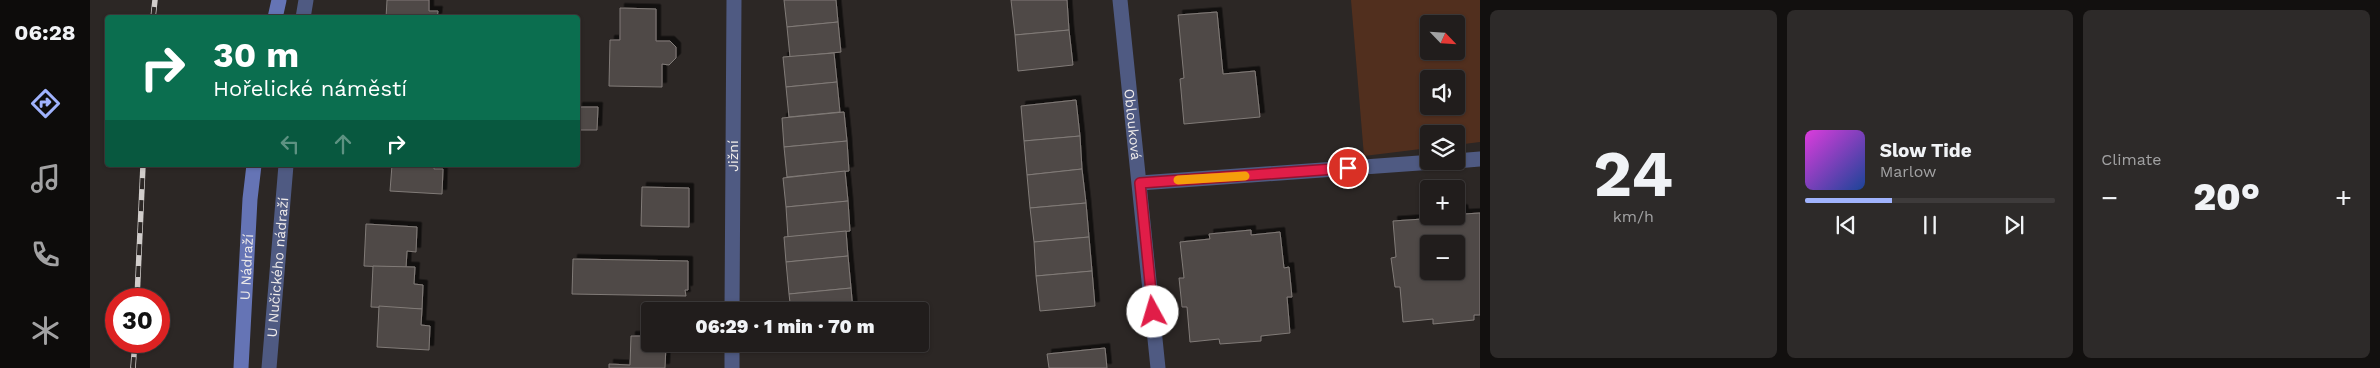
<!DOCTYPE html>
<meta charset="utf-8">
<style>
:root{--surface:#211d1c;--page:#2d2a29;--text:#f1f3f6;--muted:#a2a2a3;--line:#3e3b3b;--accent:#a0b3fd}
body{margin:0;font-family:"Work Sans",sans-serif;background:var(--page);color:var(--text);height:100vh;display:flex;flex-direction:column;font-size:19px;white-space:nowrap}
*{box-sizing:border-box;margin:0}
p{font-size:16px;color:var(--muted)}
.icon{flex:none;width:28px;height:28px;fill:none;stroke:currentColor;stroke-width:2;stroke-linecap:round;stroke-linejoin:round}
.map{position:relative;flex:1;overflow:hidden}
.side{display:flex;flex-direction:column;gap:10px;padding:10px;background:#12100f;width:900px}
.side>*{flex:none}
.banner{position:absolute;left:15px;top:15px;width:475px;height:152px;border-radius:5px;box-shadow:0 1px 4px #0004,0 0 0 1px var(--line);background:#0b6e4f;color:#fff;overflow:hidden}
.needle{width:32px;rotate:115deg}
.fabs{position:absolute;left:1330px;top:15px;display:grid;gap:10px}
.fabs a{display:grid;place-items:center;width:45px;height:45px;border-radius:5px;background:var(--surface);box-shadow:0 1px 4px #0004,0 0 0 1px var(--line);font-size:25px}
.speed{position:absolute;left:15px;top:288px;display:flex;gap:10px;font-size:25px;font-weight:700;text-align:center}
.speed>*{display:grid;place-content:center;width:65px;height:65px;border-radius:50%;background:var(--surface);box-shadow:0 1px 4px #0004,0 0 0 1px var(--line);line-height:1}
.speed .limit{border:8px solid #d22;background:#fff;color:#111}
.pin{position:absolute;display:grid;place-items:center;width:42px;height:42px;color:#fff;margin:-21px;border:2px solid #fff;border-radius:50%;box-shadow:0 1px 5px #0007}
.me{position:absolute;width:55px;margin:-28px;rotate:354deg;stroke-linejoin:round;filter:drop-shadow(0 0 4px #0008)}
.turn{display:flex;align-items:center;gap:18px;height:105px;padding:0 25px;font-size:22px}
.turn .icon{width:65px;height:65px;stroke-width:2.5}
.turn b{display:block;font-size:35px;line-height:42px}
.lanes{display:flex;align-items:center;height:48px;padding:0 25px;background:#0003;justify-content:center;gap:25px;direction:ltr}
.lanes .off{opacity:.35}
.big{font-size:38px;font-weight:800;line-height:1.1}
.side .card{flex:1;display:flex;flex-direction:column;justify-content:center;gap:8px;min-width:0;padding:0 18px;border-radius:8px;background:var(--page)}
.side .dial{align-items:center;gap:0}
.dial b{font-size:65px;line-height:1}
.song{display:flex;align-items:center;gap:15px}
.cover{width:60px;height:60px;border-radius:8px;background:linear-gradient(135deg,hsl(300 70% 55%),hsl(220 70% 35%))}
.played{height:5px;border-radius:2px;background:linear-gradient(90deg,var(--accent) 35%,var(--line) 35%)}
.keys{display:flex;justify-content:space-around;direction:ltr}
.heat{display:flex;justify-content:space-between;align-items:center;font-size:28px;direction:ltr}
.side .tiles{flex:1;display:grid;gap:10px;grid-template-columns:repeat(3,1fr)}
.trip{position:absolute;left:551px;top:302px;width:288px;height:50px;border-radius:5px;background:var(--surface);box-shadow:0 1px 4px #0004,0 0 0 1px var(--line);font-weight:800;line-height:50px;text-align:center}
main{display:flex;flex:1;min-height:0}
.tab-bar{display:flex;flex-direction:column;width:90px;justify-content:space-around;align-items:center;background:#0d0c0b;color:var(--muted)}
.tab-bar .icon{width:35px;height:35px}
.tab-bar .current{color:var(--accent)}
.tab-bar b{font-size:22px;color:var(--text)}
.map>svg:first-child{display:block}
.green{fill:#512f1e;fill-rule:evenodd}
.building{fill:#4f4946;stroke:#817b78;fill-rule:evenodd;filter:url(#shadow)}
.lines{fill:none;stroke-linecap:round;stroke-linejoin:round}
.street{stroke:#4f5a82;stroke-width:15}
.secondary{stroke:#6574b5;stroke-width:15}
.rail-casing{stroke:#d1cdcb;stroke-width:5.5}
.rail{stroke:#2c2725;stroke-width:4;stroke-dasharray:11;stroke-linecap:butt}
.route-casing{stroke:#92132f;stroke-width:12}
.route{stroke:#e11d48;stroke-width:9}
.slow{stroke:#f59e0b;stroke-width:9}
.labels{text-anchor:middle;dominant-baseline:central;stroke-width:5;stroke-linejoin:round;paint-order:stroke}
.street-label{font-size:14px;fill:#f0ecea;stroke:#2c2725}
</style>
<main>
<nav class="tab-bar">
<b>06:28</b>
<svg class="icon current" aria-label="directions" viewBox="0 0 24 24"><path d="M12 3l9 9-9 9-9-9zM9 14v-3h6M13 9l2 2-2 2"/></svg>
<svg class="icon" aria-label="music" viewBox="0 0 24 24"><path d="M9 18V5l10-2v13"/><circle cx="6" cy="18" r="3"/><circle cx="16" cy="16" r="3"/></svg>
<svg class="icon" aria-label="phone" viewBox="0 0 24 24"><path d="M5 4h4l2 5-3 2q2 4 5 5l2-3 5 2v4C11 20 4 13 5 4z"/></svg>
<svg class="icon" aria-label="climate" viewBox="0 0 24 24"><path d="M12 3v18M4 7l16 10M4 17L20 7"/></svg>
</nav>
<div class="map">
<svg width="1390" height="368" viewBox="0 0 1390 368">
<defs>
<filter id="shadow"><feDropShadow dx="4.5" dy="-4.5" stdDeviation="0" flood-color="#0009"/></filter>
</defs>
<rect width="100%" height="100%" fill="#2c2725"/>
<path class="green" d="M 1261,0 L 1390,0 L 1390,142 L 1366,145 L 1366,134 L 1339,134 L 1339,148 L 1274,156 ZM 1339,24 L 1366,24 L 1366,51 L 1339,51 ZM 1339,79 L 1366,79 L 1366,106 L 1339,106 Z"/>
<g class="building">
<path d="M 297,0 L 339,0 L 339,11 L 348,11 L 347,18 L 296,18 Z"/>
<path d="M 694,0 L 746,0 L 748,22 L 697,27 Z"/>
<path d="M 921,0 L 977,0 L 979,30 L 925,35 Z"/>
<path d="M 530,8 L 566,9 L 566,41 L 580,41 L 586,47 L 586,58 L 579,65 L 572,64 L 572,87 L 519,86 L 520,40 L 530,40 Z"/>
<path d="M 1127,12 L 1133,74 L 1165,71 L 1170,117 L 1094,124 L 1090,79 L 1094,78 L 1088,15 Z"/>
<path d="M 748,22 L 751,52 L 700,57 L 697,27 Z"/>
<path d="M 979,30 L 983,65 L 928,71 L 925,35 Z"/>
<path d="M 744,53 L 747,82 L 696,87 L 693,57 Z"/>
<path d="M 747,82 L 750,112 L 699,117 L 696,87 Z"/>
<path d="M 986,100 L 990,136 L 934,141 L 931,106 Z"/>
<path d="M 488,107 L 508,107 L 507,130 L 488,130 Z"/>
<path d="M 754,112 L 757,141 L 694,147 L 692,118 Z"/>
<path d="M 990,136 L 992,169 L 937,175 L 934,141 Z"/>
<path d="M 757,141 L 759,171 L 697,177 L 694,147 Z"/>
<path d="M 302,165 L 344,165 L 344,169 L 353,169 L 352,194 L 300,191 Z"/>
<path d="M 992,169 L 996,203 L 940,208 L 937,175 Z"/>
<path d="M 755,171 L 758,201 L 696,207 L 693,178 Z"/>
<path d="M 552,187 L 599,188 L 599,227 L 551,226 Z"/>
<path d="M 758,201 L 760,231 L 698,237 L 696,207 Z"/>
<path d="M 996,203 L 999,237 L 944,242 L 940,208 Z"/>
<path d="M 1373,209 L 1374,214 L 1390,213 L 1390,315 L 1384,315 L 1384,320 L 1343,324 L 1343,319 L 1313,322 L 1310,287 L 1305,287 L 1301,258 L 1306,257 L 1303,221 L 1333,219 L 1333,213 L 1339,213 L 1339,216 L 1366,216 L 1366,210 ZM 1339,244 L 1366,244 L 1366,271 L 1339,271 Z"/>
<path d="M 276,224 L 327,227 L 326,252 L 317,251 L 316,268 L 274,266 Z"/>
<path d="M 1161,230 L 1161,235 L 1190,232 L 1194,268 L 1199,267 L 1202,297 L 1197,297 L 1200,333 L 1171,336 L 1171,341 L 1130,344 L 1129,339 L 1100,342 L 1097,307 L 1092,307 L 1089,278 L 1094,278 L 1090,242 L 1120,239 L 1119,234 Z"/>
<path d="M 756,231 L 758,256 L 696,262 L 694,237 Z"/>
<path d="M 999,237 L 1002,271 L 946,276 L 944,242 Z"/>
<path d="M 758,256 L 761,288 L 699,294 L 696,262 Z"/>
<path d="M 483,259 L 598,261 L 598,290 L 595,290 L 596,296 L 482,294 Z"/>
<path d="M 283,266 L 325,267 L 324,284 L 333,285 L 332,309 L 281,307 Z"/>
<path d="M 1002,271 L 1005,306 L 950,311 L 946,276 Z"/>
<path d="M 761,288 L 763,311 L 701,311 L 699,294 Z"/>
<path d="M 289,306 L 332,309 L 331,325 L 340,326 L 339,350 L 287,347 Z"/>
<path d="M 541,336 L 560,336 L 560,344 L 576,344 L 575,368 L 519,368 L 519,364 L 540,365 Z"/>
<path d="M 1015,348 L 1017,368 L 959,368 L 957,354 Z"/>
</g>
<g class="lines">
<g class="street">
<path id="s1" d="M 1030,0 L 1068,368"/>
<path d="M 213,18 L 216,0"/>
<path d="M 1366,161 L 1390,159"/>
<path d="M 1050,183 L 1357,161"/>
<path id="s2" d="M 642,311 L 644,0"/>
<path id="s3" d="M 179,368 L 196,165"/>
<path d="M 642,368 L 642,344"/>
</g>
<g class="secondary">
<path d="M 185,18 L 189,0"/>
<path id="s4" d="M 151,368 L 160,199 L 164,165"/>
</g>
<defs>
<g id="rail">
<path d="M 63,18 L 65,0"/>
<path d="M 47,299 L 53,165"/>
<path d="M 43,368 L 45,341"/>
</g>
</defs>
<use href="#rail" class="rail-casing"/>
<use href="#rail" class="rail"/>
</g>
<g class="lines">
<defs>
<path id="route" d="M 1063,312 L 1050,183 L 1258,168"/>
</defs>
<use href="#route" class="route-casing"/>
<use href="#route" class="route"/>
<path class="slow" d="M 1088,180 L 1155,176"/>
</g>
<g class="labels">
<g class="street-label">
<text stroke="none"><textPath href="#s1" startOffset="125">Oblouková</textPath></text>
<text stroke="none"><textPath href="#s2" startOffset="155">Jižní</textPath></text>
<text stroke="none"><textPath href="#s4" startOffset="101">U Nádraží</textPath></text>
<text stroke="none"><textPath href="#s3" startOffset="101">U Nučického nádraží</textPath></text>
</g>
</g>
</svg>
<div class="fabs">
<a><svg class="needle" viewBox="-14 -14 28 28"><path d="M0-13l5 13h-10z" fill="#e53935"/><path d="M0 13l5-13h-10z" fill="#a2a2a3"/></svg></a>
<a><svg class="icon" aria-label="sound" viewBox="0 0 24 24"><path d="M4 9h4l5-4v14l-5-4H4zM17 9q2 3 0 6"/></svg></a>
<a><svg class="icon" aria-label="layers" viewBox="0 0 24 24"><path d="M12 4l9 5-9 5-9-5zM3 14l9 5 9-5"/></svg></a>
<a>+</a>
<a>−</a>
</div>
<div class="speed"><div class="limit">30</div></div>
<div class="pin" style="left:1258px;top:168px;background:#d93025"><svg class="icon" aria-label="arrive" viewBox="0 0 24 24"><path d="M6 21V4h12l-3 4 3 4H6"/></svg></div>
<svg class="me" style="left:1063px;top:312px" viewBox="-20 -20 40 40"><circle r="19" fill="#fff"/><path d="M0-13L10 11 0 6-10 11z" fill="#e11d48"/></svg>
<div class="trip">06:29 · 1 min · 70 m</div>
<div class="banner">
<div class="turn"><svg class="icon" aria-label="right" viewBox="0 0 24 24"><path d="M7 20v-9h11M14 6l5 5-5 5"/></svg><div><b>30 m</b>Hořelické náměstí</div></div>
<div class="lanes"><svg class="icon off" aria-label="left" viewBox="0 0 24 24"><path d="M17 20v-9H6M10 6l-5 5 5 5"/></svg><svg class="icon off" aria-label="ahead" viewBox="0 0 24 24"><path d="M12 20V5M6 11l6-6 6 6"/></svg><svg class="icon" aria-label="right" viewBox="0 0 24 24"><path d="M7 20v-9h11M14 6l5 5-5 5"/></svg></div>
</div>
</div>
<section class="side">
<div class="tiles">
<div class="card dial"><b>24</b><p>km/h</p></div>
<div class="card">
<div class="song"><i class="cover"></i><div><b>Slow Tide</b><p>Marlow</p></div></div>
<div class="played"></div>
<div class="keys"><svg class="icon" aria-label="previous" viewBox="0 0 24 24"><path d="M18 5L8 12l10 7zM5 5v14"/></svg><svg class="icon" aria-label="pause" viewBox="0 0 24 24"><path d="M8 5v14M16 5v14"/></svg><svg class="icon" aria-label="next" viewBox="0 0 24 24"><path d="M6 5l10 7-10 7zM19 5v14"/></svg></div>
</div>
<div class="card"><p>Climate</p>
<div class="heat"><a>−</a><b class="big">20°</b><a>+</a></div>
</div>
</div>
</section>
</main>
